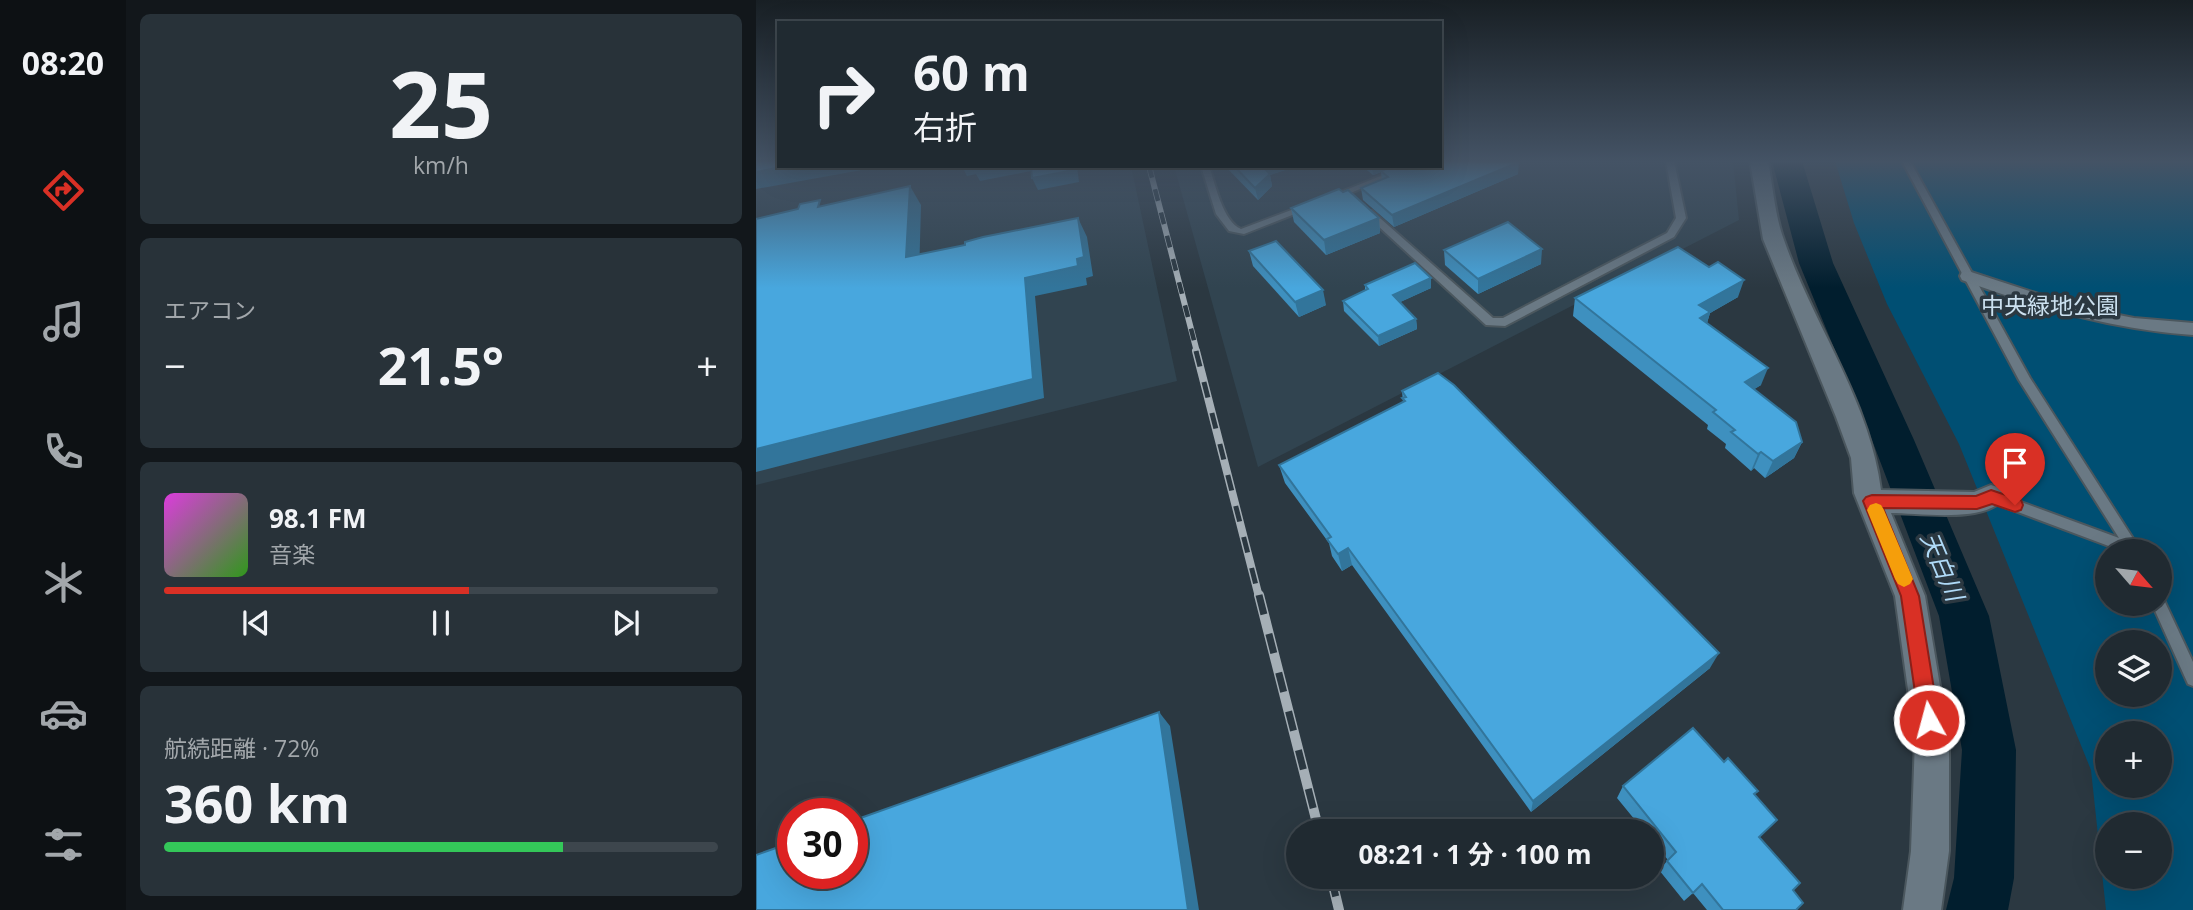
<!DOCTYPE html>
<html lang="ja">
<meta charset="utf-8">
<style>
:root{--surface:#202a31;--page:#283239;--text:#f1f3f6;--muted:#a2a7ab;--line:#3d464d;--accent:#d93025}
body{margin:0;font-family:"Open Sans","Noto Sans JP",sans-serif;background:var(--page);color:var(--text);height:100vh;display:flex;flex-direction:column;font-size:26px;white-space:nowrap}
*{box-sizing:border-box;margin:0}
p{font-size:23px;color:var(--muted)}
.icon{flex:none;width:38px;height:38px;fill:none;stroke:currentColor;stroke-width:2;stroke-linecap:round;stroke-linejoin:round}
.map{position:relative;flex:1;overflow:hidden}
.details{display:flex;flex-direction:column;gap:14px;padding:14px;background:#12171b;width:630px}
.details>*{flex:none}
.banner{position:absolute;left:21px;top:21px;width:665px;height:147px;border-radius:0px;box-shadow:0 7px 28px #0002,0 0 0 2px var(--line);background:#202a31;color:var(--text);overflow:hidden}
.needle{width:46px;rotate:118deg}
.fabs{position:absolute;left:1339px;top:539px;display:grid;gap:14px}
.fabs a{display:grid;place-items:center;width:77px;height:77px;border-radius:50%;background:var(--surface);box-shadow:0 7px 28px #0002,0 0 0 2px var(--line);font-size:35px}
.speed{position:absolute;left:21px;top:798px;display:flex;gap:14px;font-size:35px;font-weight:700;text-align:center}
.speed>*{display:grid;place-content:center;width:91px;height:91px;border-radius:50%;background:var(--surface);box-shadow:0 7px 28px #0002,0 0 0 2px var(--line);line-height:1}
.speed .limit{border:10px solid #d22;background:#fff;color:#111}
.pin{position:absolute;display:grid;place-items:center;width:60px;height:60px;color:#fff;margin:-72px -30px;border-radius:50% 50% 50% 0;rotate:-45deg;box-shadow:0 0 7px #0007}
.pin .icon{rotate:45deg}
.me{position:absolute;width:77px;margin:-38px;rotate:353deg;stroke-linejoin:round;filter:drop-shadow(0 0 5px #0008)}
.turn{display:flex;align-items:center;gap:24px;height:147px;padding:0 21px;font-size:32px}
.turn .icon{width:91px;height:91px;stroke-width:2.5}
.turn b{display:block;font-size:49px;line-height:60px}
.big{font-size:52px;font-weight:700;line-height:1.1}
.details .tile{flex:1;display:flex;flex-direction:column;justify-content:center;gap:10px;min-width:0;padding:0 24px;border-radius:10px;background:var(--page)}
.details .dial{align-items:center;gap:0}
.dial b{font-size:91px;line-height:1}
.song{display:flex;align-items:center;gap:21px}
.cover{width:84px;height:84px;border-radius:10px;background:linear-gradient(135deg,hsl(300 70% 55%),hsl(110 70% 35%))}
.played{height:7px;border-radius:4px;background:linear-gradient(90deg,var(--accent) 55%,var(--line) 55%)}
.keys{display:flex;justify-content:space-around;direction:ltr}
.heat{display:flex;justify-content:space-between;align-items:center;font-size:38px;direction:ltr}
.charge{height:10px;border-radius:5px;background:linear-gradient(90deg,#34c759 72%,var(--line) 0)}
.trip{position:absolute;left:530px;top:819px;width:378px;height:70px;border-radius:35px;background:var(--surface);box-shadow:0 7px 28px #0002,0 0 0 2px var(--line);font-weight:700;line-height:70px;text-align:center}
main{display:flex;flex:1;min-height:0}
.tabs{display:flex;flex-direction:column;width:126px;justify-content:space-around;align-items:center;background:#0d1114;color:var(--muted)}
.tabs .icon{width:49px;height:49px}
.tabs .current{color:var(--accent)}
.tabs b{font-size:32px;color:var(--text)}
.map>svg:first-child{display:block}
.built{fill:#314450}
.green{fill:#004f73;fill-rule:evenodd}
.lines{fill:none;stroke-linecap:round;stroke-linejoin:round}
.river{fill:#011e2e;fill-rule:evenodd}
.service-casing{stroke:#4b575e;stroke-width:4}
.pedestrian-casing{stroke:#4b575e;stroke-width:4}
.minor-casing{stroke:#4b575e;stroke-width:4}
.service{fill:#6a7984;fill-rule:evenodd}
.pedestrian{fill:#6a7984;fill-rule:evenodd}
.minor{fill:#6a7984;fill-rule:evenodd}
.rail-far2-casing{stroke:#a5afb6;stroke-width:6}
.rail-far1-casing{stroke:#a5afb6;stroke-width:8}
.rail-casing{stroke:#a5afb6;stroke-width:10}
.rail-far2{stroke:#2b3841;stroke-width:4.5;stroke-dasharray:12;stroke-linecap:butt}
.rail-far1{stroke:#2b3841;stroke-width:5;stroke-dasharray:16;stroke-linecap:butt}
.rail{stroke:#2b3841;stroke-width:7;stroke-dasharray:20;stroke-linecap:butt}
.wall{fill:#3e90bf}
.shaded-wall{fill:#32759b}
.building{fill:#48a7de;stroke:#32759b;stroke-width:2}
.route{fill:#d93025;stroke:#8d1f18;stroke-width:2}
.slow{fill:#f59e0b}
.labels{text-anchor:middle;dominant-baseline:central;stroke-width:7;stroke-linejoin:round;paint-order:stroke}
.park-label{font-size:23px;fill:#cbe0ef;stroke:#2b3841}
.water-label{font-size:24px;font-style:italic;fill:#afdaf7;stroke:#2b3841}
</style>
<main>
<nav class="tabs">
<b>08:20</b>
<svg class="icon current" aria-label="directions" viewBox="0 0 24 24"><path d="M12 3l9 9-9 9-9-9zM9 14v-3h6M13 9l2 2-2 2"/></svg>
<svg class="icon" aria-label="music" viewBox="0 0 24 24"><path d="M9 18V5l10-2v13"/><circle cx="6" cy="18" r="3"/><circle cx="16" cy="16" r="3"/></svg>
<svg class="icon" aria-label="phone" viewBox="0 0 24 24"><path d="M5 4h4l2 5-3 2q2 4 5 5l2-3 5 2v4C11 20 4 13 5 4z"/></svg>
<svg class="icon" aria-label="climate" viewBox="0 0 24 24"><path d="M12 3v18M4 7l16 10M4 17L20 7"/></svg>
<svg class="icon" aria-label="car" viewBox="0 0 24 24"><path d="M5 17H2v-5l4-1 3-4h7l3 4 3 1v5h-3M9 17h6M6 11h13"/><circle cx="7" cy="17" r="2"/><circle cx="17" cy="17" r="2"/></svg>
<svg class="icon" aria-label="filters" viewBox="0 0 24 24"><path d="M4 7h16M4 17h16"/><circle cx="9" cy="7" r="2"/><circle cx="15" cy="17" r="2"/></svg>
</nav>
<section class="details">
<div class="tile dial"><b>25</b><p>km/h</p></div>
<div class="tile"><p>エアコン</p>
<div class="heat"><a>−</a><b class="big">21.5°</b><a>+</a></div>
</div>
<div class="tile">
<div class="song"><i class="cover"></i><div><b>98.1 FM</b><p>音楽</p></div></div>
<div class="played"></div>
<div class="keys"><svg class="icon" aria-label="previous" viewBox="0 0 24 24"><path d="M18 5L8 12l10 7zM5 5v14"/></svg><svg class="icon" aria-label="pause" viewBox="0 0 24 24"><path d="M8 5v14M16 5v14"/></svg><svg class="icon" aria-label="next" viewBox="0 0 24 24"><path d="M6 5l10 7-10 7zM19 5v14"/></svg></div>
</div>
<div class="tile"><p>航続距離 · 72%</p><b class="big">360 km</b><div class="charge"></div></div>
</section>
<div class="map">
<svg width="1437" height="910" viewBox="0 0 1437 910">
<rect width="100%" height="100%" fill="#2b3841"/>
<g class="built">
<path d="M 0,161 L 23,166 L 375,166 L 421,381 L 0,485 Z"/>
<path d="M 684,161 L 977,161 L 983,220 L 502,467 L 418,166 L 684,166 Z"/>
</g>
<path class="green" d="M 1079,161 L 1437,161 L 1437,910 L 1350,910 L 1335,770 L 1203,444 L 1131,304 L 1098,223 ZM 1351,551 L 1404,551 L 1404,604 L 1351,604 ZM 1351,642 L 1404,642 L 1404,695 L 1351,695 ZM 1351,733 L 1404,733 L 1404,786 L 1351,786 ZM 1351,824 L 1404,824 L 1404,877 L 1351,877 Z"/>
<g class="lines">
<path class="river" d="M 1016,161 L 1046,161 L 1077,263 L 1158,440 L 1233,616 L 1260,750 L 1258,878 L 1252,910 L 1190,910 L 1198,878 L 1206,750 L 1183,616 L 1116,440 L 1043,263 Z"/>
<defs>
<g id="service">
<path d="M 910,161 L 918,161 L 930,218 L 918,237 L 749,326 L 730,325 L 608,213 L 610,211 L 616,211 L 737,318 L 747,318 L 911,233 L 920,218 Z"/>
<path d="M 1146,161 L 1154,161 L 1274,378 L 1385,551 L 1366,551 L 1230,500 L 1229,496 L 1230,492 L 1235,491 L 1363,538 L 1263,380 Z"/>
<path d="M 445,166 L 453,166 C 459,183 467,222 485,229 L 546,206 L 549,205 L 554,208 L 488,234 L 473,231 L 460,214 Z"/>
<path d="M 649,166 L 661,166 L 582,198 L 575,196 Z"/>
<path d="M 1404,598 L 1408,600 L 1437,662 L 1437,686 L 1432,684 L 1396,604 L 1404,604 Z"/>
</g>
<path id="pedestrian" d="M 1212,271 L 1322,307 L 1378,318 L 1437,323 L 1437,335 C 1356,329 1282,308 1206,280 L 1204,276 L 1206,272 Z"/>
<path id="minor" d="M 994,161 L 1012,161 C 1017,187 1019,216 1028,240 C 1057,324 1114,401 1125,490 L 1218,492 L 1235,485 L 1245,488 L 1249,496 C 1234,524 1163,513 1135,513 L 1169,596 L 1193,740 L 1193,851 L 1185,910 L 1147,910 L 1155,851 L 1159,740 L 1139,596 L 1098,493 L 1095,458 L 1080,417 L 1007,239 Z"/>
</defs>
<use href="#service" class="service-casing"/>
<use href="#pedestrian" class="pedestrian-casing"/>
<use href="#minor" class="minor-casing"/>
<use href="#service" class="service"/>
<use href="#pedestrian" class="pedestrian"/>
<use href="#minor" class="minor"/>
<defs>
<path id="rail-far2" d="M 393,166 L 441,352"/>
<path id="rail-far1" d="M 440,351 L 503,597"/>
<g id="rail">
<path d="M 503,595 L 563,831"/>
<path d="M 575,877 L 583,910"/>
</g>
</defs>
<use href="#rail-far2" class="rail-far2-casing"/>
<use href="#rail-far1" class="rail-far1-casing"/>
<use href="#rail" class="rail-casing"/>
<use href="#rail-far2" class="rail-far2"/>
<use href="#rail-far1" class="rail-far1"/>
<use href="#rail" class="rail"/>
</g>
<g class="wall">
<path d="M 469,166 L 541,166 L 514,175 L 516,186 L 502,200 Z"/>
<path d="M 606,166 L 684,166 L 762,174 L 638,227 L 607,200 L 605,188 L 626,180 L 625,172 L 617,175 Z"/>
<path d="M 535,208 L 623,218 L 624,233 L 570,255 L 538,222 Z"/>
<path d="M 688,250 L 785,264 L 722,294 L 689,265 Z"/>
<path d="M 493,251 L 570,305 L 543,317 L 497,266 Z"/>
<path d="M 609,285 L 675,288 L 644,302 L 660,319 L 661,329 L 623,346 L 588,311 L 587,301 L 609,291 Z"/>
<path d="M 982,297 L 954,313 L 951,323 L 1005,385 L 998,389 L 1046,442 L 1038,458 L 1009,478 L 998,468 L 995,471 L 969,448 L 970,444 L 951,429 L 952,425 L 817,316 L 819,298 Z"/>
<path d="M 646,391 L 954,668 L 775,812 L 596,565 L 586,571 L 576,556 L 573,543 L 529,483 L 523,465 L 647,402 Z"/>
<path d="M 968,762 L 1002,791 L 998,794 L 1003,837 L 1037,890 L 1040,910 L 951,910 L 937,893 L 928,901 L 903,870 L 912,860 L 896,841 L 896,831 L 888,831 L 861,798 L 867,786 Z"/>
</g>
<g class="shaded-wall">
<path d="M 763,162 L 762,174 L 638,227 L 636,215 Z"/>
<path d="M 30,166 L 128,166 L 0,189 L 0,172 Z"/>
<path d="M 206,166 L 278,166 L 280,170 L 224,181 L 220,174 L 211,176 Z"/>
<path d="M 317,166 L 321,166 L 323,182 L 282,190 L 276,178 Z"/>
<path d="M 505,166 L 541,166 L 514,175 L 516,186 L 502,200 L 499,188 Z"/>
<path d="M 616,166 L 641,166 L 625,171 L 625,172 L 617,175 Z"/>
<path d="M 154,186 L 165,205 L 163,276 L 150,257 Z"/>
<path d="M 322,218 L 331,237 L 337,276 L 330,278 L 331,285 L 279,296 L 288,398 L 0,472 L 0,449 L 269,278 Z"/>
<path d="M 623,218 L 624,233 L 570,255 L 568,240 Z"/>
<path d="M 786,249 L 785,264 L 722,294 L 722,279 Z"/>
<path d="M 675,278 L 675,288 L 638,305 L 637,295 Z"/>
<path d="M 988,280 L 982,297 L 954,313 L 949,330 L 938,322 L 943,305 Z"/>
<path d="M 567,290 L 570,305 L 543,317 L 539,302 Z"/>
<path d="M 660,319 L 661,329 L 623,346 L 622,336 Z"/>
<path d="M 1012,368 L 1005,385 L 983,399 L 989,382 Z"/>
<path d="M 1046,442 L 1038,458 L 1009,478 L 1017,461 Z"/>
<path d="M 1005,452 L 998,468 L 995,471 L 1002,454 Z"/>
<path d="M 592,548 L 596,565 L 586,571 L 582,554 Z"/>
<path d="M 963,653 L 954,668 L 775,812 L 777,801 Z"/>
<path d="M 403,712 L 414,726 L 443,910 L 432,910 Z"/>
</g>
<g class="building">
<path d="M 0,161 L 23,161 L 23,166 L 30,166 L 0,172 Z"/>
<path d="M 684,161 L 763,162 L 636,215 L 605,188 L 632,177 L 625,171 L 636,166 L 684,166 Z"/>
<path d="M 218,166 L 235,166 L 218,170 Z"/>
<path d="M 275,166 L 317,166 L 318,170 L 276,178 Z"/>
<path d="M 478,166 L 506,166 L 514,174 L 499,188 Z"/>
<path d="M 154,186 L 150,257 L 209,245 L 209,242 L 227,237 L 322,218 L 328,257 L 321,259 L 322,266 L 269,278 L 277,379 L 0,449 L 0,219 L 42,209 L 44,204 L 64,200 L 62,207 Z"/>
<path d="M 583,189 L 587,192 L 592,190 L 623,218 L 568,240 L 535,208 Z"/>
<path d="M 752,222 L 786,249 L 722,279 L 688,250 Z"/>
<path d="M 520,241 L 567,290 L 539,302 L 493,251 Z"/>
<path d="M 922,247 L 953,267 L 962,262 L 988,280 L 943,305 L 954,312 L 944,318 L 1012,368 L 989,382 L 1040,422 L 1046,442 L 1017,461 L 1005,452 L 1002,454 L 975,432 L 979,430 L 957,412 L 960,410 L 819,298 Z"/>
<path d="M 659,263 L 675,278 L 637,295 L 660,319 L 622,336 L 587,301 L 612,289 L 609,285 Z"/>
<path d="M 682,373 L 698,385 L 963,653 L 777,801 L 592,548 L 582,554 L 571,539 L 575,537 L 523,465 L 649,401 L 646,398 L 650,397 L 646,391 Z"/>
<path d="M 403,712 L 432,910 L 0,910 L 0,855 L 37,842 L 37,873 L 96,873 L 96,821 Z"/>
<path d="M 937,728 L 968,762 L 972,758 L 1002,791 L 998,794 L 1021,820 L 1003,837 L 1044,883 L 1037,890 L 1047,903 L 1040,910 L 967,910 L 946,884 L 937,893 L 911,861 L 920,852 L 867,786 Z"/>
</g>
<linearGradient id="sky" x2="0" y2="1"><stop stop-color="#181f24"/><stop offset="0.56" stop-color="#445365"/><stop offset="1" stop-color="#445365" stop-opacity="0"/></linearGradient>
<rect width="1437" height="288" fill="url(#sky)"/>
<path class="route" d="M 1235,490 L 1265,500 L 1267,505 L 1265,510 L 1259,512 L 1236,504 L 1221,509 L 1127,508 L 1163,596 L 1183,720 L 1180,727 L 1173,730 L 1166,727 L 1163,720 L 1145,596 L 1107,501 L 1110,497 L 1116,495 L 1220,496 Z"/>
<path class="slow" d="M 1120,503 L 1125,505 L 1128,510 L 1157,579 L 1154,584 L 1148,587 L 1142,584 L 1139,579 L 1111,510 L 1114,505 Z"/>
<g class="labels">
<g class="park-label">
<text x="1294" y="305">中央緑地公園</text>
</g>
<g class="water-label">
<text transform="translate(1187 566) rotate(67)">天白川</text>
</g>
</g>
</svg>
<div class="fabs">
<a><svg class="needle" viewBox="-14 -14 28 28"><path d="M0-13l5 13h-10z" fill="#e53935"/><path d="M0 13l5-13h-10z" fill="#a2a7ab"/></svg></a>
<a><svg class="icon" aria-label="layers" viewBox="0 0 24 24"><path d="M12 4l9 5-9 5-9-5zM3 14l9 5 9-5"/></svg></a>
<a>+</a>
<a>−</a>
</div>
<div class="speed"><div class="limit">30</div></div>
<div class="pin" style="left:1259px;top:505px;background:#d93025"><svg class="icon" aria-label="arrive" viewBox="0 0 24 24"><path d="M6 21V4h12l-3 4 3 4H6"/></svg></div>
<svg class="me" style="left:1173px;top:720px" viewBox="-20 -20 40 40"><circle r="17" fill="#d93025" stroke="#fff" stroke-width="3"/><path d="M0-11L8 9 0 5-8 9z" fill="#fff"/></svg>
<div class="trip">08:21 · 1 分 · 100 m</div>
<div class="banner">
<div class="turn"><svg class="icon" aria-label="right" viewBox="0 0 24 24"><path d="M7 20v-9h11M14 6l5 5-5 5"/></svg><div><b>60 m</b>右折</div></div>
</div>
</div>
</main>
